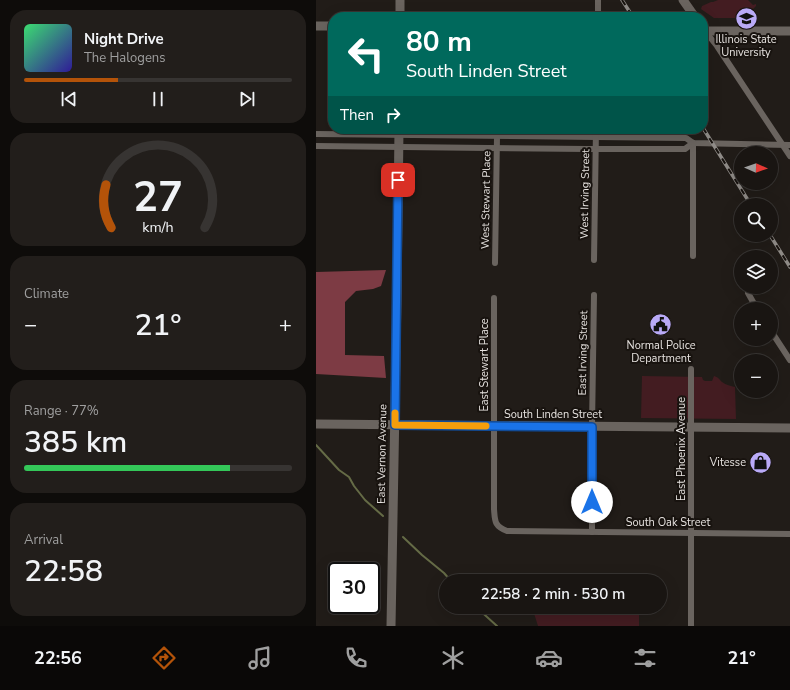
<!DOCTYPE html>
<meta charset="utf-8">
<style>
:root{--surface:#191512;--page:#221e1b;--text:#f1f3f6;--muted:#9f9f9f;--line:#373432;--accent:#b45309}
body{margin:0;font-family:"Nunito Sans",sans-serif;background:var(--page);color:var(--text);height:100vh;display:flex;flex-direction:column;font-size:15px;white-space:nowrap}
*{box-sizing:border-box;margin:0}
p{font-size:13px;color:var(--muted)}
.icon{flex:none;width:22px;height:22px;fill:none;stroke:currentColor;stroke-width:2;stroke-linecap:round;stroke-linejoin:round}
.map{position:relative;flex:1;overflow:hidden}
.side{display:flex;flex-direction:column;gap:10px;padding:10px;background:#0e0c0a;width:316px}
.side>*{flex:none}
.hud{position:absolute;left:12px;top:12px;width:380px;height:122px;border-radius:16px;box-shadow:0 4px 16px #0002,0 0 0 1px var(--line);background:#00695c;color:#fff;overflow:hidden}
.needle{width:26px;rotate:92deg}
.fabs{position:absolute;left:418px;top:146px;display:grid;gap:8px}
.fabs a{display:grid;place-items:center;width:44px;height:44px;border-radius:50%;background:var(--surface);box-shadow:0 4px 16px #0002,0 0 0 1px var(--line);font-size:20px}
.speed{position:absolute;left:12px;top:562px;display:flex;gap:8px;font-size:20px;font-weight:700;text-align:center}
.speed>*{display:grid;place-content:center;width:52px;height:52px;border-radius:50%;background:var(--surface);box-shadow:0 4px 16px #0002,0 0 0 1px var(--line);line-height:1}
.speed .limit{border:2px solid #111;border-radius:6px;background:#fff;color:#111}
.pin{position:absolute;display:grid;place-items:center;width:34px;height:34px;color:#fff;margin:-17px;border-radius:8px;box-shadow:0 2px 6px #0006}
.me{position:absolute;width:44px;margin:-22px;rotate:0deg;stroke-linejoin:round;filter:drop-shadow(0 0 3px #0008)}
.turn{display:flex;align-items:center;gap:14px;height:84px;padding:0 12px;font-size:18px}
.turn .icon{width:52px;height:52px;stroke-width:2.5}
.turn b{display:block;font-size:28px;line-height:34px}
.then{display:flex;align-items:center;height:38px;padding:0 12px;background:#0003;gap:8px;font-size:15px}
.big{font-size:30px;font-weight:600;line-height:1.1}
.side .card{flex:1;display:flex;flex-direction:column;justify-content:center;gap:6px;min-width:0;padding:0 14px;border-radius:16px;background:var(--page)}
.side .dial{align-items:center;gap:0}
.dial svg{height:104px;overflow:visible;fill:none;stroke:var(--line);stroke-width:7;stroke-linecap:round;text-anchor:middle}
.dial text{fill:var(--text);stroke:none}
.song{display:flex;align-items:center;gap:12px}
.cover{width:48px;height:48px;border-radius:6px;background:linear-gradient(135deg,hsl(140 70% 55%),hsl(250 70% 35%))}
.played{height:4px;border-radius:2px;background:linear-gradient(90deg,var(--accent) 35%,var(--line) 35%)}
.keys{display:flex;justify-content:space-around;direction:ltr}
.heat{display:flex;justify-content:space-between;align-items:center;font-size:22px;direction:ltr}
.charge{height:6px;border-radius:3px;background:linear-gradient(90deg,#34c759 77%,var(--line) 0)}
.trip{position:absolute;left:123px;top:574px;width:228px;height:40px;border-radius:20px;background:var(--surface);box-shadow:0 4px 16px #0002,0 0 0 1px var(--line);font-weight:600;line-height:40px;text-align:center}
.tabs{display:flex;height:64px;justify-content:space-around;align-items:center;background:#0a0807;color:var(--muted)}
.tabs .icon{width:28px;height:28px}
.tabs .selected{color:var(--accent)}
.tabs b{font-size:18px;color:var(--text)}
main{display:flex;flex:1;min-height:0}
.map>svg:first-child{display:block}
.green{fill:#431c21}
.forest{fill:#7d3b44}
.lines{fill:none;stroke-linecap:round;stroke-linejoin:round}
.stream{stroke:#656b46;stroke-width:2}
.street{stroke:#6a645f;stroke-width:6}
.secondary{stroke:#6a645f;stroke-width:9}
.rail-casing{stroke:#8f8b87;stroke-width:3.5}
.rail{stroke:#18130f;stroke-width:2;stroke-dasharray:6;stroke-linecap:butt}
.route-casing{stroke:#114b97;stroke-width:10}
.route{stroke:#1a73e8;stroke-width:7}
.slow{stroke:#f59e0b;stroke-width:7}
.labels{text-anchor:middle;dominant-baseline:central;stroke-width:4;stroke-linejoin:round;paint-order:stroke}
.poi-label{font-size:11px;fill:#e6e2df;stroke:#18130f}
.street-label{font-size:11px;fill:#e6e2df;stroke:#18130f}
</style>
<main>
<section class="side">
<div class="card">
<div class="song"><i class="cover"></i><div><b>Night Drive</b><p>The Halogens</p></div></div>
<div class="played"></div>
<div class="keys"><svg class="icon" aria-label="previous" viewBox="0 0 24 24"><path d="M18 5L8 12l10 7zM5 5v14"/></svg><svg class="icon" aria-label="pause" viewBox="0 0 24 24"><path d="M8 5v14M16 5v14"/></svg><svg class="icon" aria-label="next" viewBox="0 0 24 24"><path d="M6 5l10 7-10 7zM19 5v14"/></svg></div>
</div>
<div class="card dial"><svg viewBox="0 0 100 80">
<path d="M14 69A42 42 0 1 1 86 69"/>
<path d="M14 69A42 42 0 0 1 10 36" stroke="#b45309"/>
<text x="50" y="56" font-size="32" font-weight="700">27</text>
<text x="50" y="72" font-size="11">km/h</text>
</svg></div>
<div class="card"><p>Climate</p>
<div class="heat"><a>−</a><b class="big">21°</b><a>+</a></div>
</div>
<div class="card"><p>Range · 77%</p><b class="big">385 km</b><div class="charge"></div></div>
<div class="card"><p>Arrival</p><b class="big">22:58</b></div>
</section>
<div class="map">
<svg width="474" height="626" viewBox="0 0 474 626">
<rect width="100%" height="100%" fill="#211c18"/>
<g class="green">
<path d="M 402,0 L 432,0 L 437,5 L 440,4 L 440,6 L 437,9 L 435,8 L 425,18 L 398,18 L 385,9 L 386,6 L 395,2 L 397,2 Z"/>
<path d="M 326,376 L 386,377 L 387,380 L 389,381 L 396,381 L 398,376 C 402,377 403,379 406,382 C 410,385 415,386 419,387 L 420,419 L 325,418 Z"/>
<path d="M 216,607 L 323,607 L 323,626 L 222,626 Z"/>
</g>
<path class="forest" d="M 70,270 L 65,286 L 57,289 L 40,291 L 29,302 L 29,355 L 68,356 L 70,378 L 0,374 L 0,272 Z"/>
<g class="lines">
<g class="stream">
<path d="M 0,445 L 23,470 L 33,477 L 38,486 L 49,500 L 67,516"/>
<path d="M 87,537 L 106,555 L 128,573 L 135,581"/>
<path d="M 160,607 L 181,626"/>
</g>
<g class="street">
<path d="M 282,0 L 282,17"/>
<path d="M 389,31 L 401,46 L 474,156"/>
<path d="M 0,134 L 370,138 L 377,143 L 474,145"/>
<path d="M 377,143 L 377,256"/>
<path d="M 0,146 L 271,149 L 369,149 L 377,143"/>
<path d="M 278,260 L 280,129"/>
<path d="M 179,263 L 181,137"/>
<path d="M 432,293 L 441,309"/>
<path d="M 178,298 L 178,509 C 179,521 178,526 191,531 L 474,534"/>
<path d="M 455,331 L 474,360"/>
<path d="M 276,532 L 276,427 L 278,295"/>
<path d="M 375,626 L 375,369"/>
</g>
<g class="secondary">
<path d="M 367,0 L 379,17"/>
<path d="M 84,17 L 84,0"/>
<path d="M 0,26 L 17,26"/>
<path d="M 387,31 L 474,31"/>
<path d="M 0,424 L 474,428"/>
<path d="M 75,626 L 81,297 L 83,129"/>
</g>
<defs>
<g id="rail">
<path d="M 306,0 L 317,17"/>
<path d="M 387,128 L 435,205"/>
<path d="M 454,235 L 474,267"/>
</g>
</defs>
<use href="#rail" class="rail-casing"/>
<use href="#rail" class="rail"/>
</g>
<g class="lines">
<defs>
<path id="route" d="M 82,180 L 79,425 L 276,427 L 276,502"/>
</defs>
<use href="#route" class="route-casing"/>
<use href="#route" class="route"/>
<path class="slow" d="M 79,413 L 79,425 L 170,426"/>
</g>
<defs>
<symbol id="university-disc" viewBox="-11 -11 22 22"><circle r="9.5" fill="#b9aaf7" stroke="#18130f"/><path d="M0-5L7-2L0 1L-7-2ZM-4 1L0 2.5L4 1V4Q0 6-4 4Z" fill="#111"/></symbol>
<symbol id="civic-disc" viewBox="-11 -11 22 22"><circle r="9.5" fill="#b9aaf7" stroke="#18130f"/><path d="M-.6-6.5H3V-4.5H.6V-3L4-1V1h2V6H-6V1h2V-1L-.6-3ZM-1.2 2.5V6h2.4V2.5Z" fill="#111"/></symbol>
<symbol id="shop-disc" viewBox="-11 -11 22 22"><circle r="9.5" fill="#b9aaf7" stroke="#18130f"/><path d="M-5-2.5h2.3a2.7 3.5 0 0 1 5.4 0H5L5.5 6h-11ZM-1.5-2.5h3a1.5 2.3 0 0 0-3 0Z" fill="#111"/></symbol>
</defs>
<g fill-rule="evenodd">
<use href="#university-disc" x="418" y="6" width="25" height="25"/>
<use href="#civic-disc" x="332" y="312" width="25" height="25"/>
<use href="#shop-disc" x="432" y="450" width="25" height="25"/>
</g>
<g class="labels">
<g class="poi-label">
<text x="430" y="39">Illinois State<tspan x="430" dy="13">University</tspan></text>
<text x="345" y="345">Normal Police<tspan x="345" dy="13">Department</tspan></text>
<text x="430" y="462" text-anchor="end">Vitesse</text>
</g>
<g class="street-label">
<text transform="translate(269 194) rotate(-89)">West Irving Street</text>
<text transform="translate(170 200) rotate(-89)">West Stewart Place</text>
<text transform="translate(267 353) rotate(-89)">East Irving Street</text>
<text transform="translate(168 365) rotate(-90)">East Stewart Place</text>
<text x="237" y="414">South Linden Street</text>
<text transform="translate(365 449) rotate(-90)">East Phoenix Avenue</text>
<text transform="translate(66 454) rotate(-89)">East Vernon Avenue</text>
<text x="352" y="522">South Oak Street</text>
</g>
</g>
</svg>
<div class="fabs">
<a><svg class="needle" viewBox="-14 -14 28 28"><path d="M0-13l5 13h-10z" fill="#e53935"/><path d="M0 13l5-13h-10z" fill="#9f9f9f"/></svg></a>
<a><svg class="icon" aria-label="search" viewBox="0 0 24 24"><circle cx="10" cy="10" r="6"/><path d="M15 15l6 6"/></svg></a>
<a><svg class="icon" aria-label="layers" viewBox="0 0 24 24"><path d="M12 4l9 5-9 5-9-5zM3 14l9 5 9-5"/></svg></a>
<a>+</a>
<a>−</a>
</div>
<div class="speed"><div class="limit">30</div></div>
<div class="pin" style="left:82px;top:180px;background:#d93025"><svg class="icon" aria-label="arrive" viewBox="0 0 24 24"><path d="M6 21V4h12l-3 4 3 4H6"/></svg></div>
<svg class="me" style="left:276px;top:502px" viewBox="-20 -20 40 40"><circle r="19" fill="#fff"/><path d="M0-13L10 11 0 6-10 11z" fill="#1a73e8"/></svg>
<div class="trip">22:58 · 2 min · 530 m</div>
<div class="hud">
<div class="turn"><svg class="icon" aria-label="left" viewBox="0 0 24 24"><path d="M17 20v-9H6M10 6l-5 5 5 5"/></svg><div><b>80 m</b>South Linden Street</div></div>
<div class="then">Then<svg class="icon" aria-label="right" viewBox="0 0 24 24"><path d="M7 20v-9h11M14 6l5 5-5 5"/></svg></div>
</div>
</div>
</main>
<nav class="tabs">
<b>22:56</b>
<svg class="icon selected" aria-label="directions" viewBox="0 0 24 24"><path d="M12 3l9 9-9 9-9-9zM9 14v-3h6M13 9l2 2-2 2"/></svg>
<svg class="icon" aria-label="music" viewBox="0 0 24 24"><path d="M9 18V5l10-2v13"/><circle cx="6" cy="18" r="3"/><circle cx="16" cy="16" r="3"/></svg>
<svg class="icon" aria-label="phone" viewBox="0 0 24 24"><path d="M5 4h4l2 5-3 2q2 4 5 5l2-3 5 2v4C11 20 4 13 5 4z"/></svg>
<svg class="icon" aria-label="climate" viewBox="0 0 24 24"><path d="M12 3v18M4 7l16 10M4 17L20 7"/></svg>
<svg class="icon" aria-label="car" viewBox="0 0 24 24"><path d="M5 17H2v-5l4-1 3-4h7l3 4 3 1v5h-3M9 17h6M6 11h13"/><circle cx="7" cy="17" r="2"/><circle cx="17" cy="17" r="2"/></svg>
<svg class="icon" aria-label="filters" viewBox="0 0 24 24"><path d="M4 7h16M4 17h16"/><circle cx="9" cy="7" r="2"/><circle cx="15" cy="17" r="2"/></svg>
<b>21°</b>
</nav>
